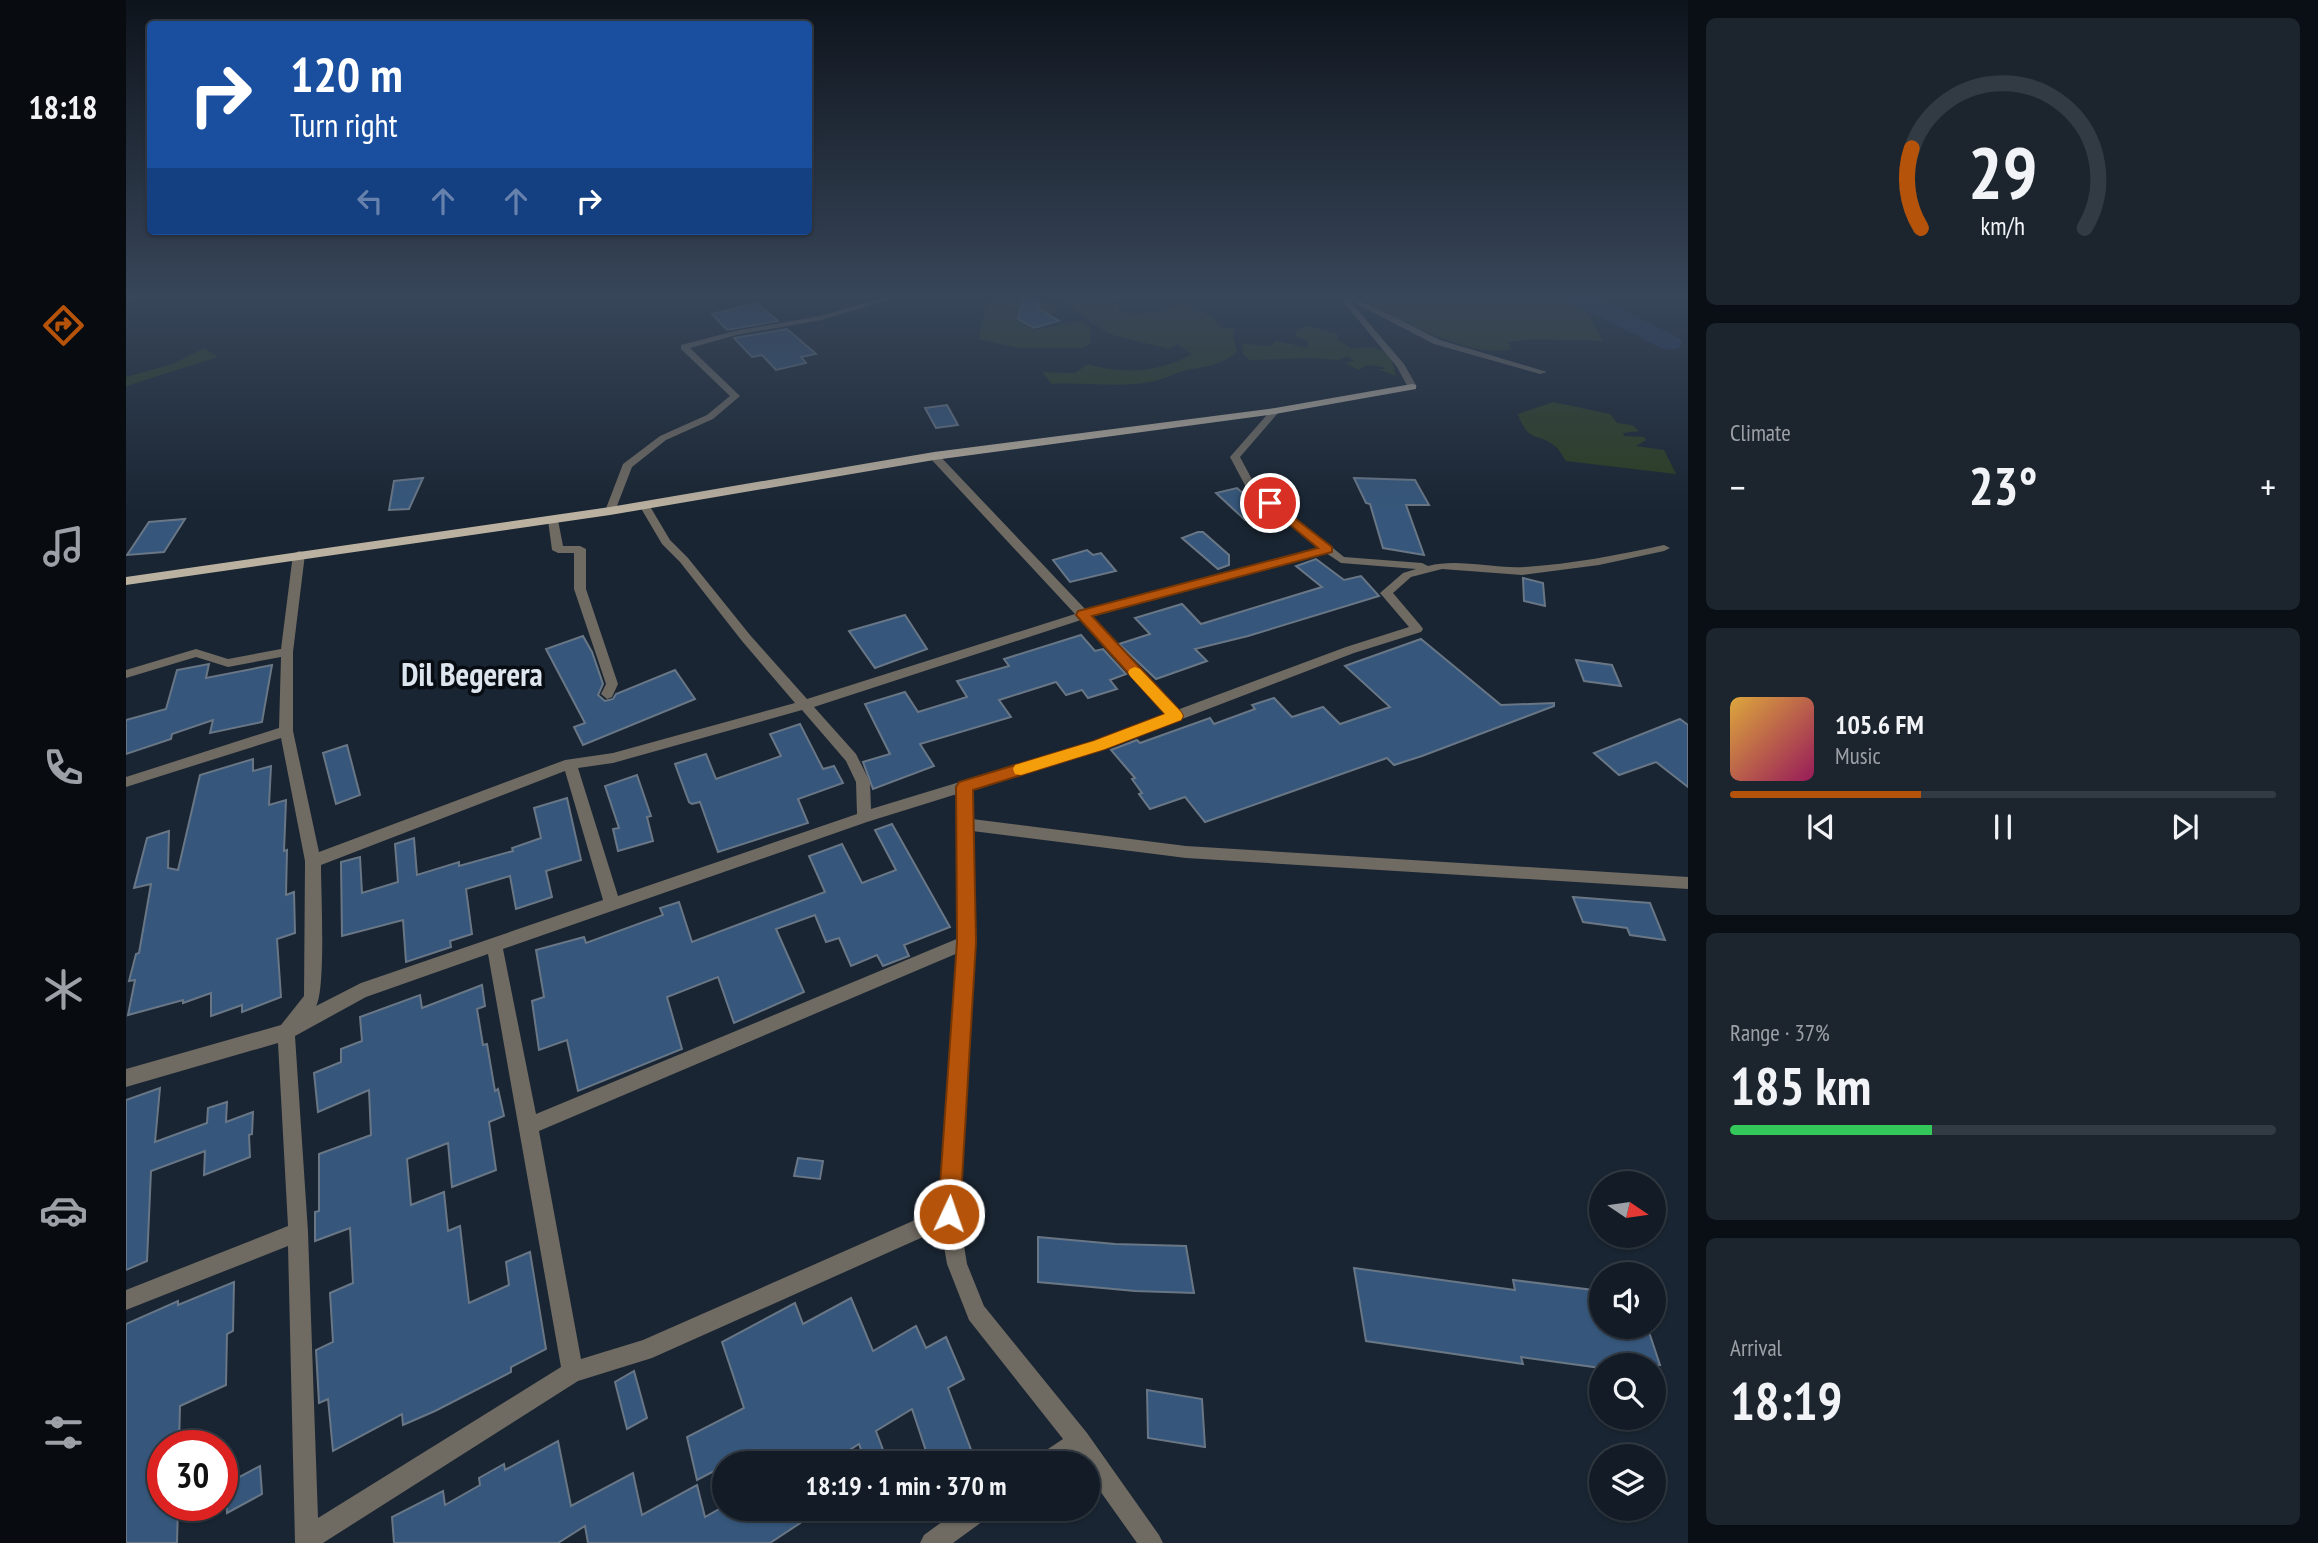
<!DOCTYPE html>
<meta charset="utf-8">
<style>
:root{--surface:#131c26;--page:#1c252e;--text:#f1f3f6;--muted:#9da1a7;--line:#323a43;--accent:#b45309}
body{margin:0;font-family:"PT Sans Narrow",sans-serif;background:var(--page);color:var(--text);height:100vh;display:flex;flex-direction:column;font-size:26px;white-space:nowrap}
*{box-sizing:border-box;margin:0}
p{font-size:23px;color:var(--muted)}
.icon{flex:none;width:38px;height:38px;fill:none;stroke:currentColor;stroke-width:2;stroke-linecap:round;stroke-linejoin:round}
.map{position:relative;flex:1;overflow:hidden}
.drawer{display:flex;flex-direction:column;gap:18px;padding:18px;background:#0a0f15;width:630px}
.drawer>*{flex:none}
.guide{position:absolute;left:21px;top:21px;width:665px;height:214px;border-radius:7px;box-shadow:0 2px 5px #0004,0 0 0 2px var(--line);background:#1a4fa0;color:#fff;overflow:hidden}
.needle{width:46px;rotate:103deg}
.fabs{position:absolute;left:1463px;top:1171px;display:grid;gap:14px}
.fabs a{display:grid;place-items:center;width:77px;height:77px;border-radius:50%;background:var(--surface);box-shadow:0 2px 5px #0004,0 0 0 2px var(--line);font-size:35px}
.speed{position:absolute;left:21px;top:1430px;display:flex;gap:14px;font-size:35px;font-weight:700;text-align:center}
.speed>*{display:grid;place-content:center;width:91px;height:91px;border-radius:50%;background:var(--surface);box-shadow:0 2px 5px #0004,0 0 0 2px var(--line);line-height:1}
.speed .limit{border:10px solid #d22;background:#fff;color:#111}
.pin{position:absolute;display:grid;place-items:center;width:60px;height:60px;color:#fff;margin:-30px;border:4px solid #fff;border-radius:50%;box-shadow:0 2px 7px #0007}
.me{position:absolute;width:77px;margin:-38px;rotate:3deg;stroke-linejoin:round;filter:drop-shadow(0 0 5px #0008)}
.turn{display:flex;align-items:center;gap:24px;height:147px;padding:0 28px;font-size:32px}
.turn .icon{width:91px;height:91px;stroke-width:2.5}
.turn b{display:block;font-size:49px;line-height:60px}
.lanes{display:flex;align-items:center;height:66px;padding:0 28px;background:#0003;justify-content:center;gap:35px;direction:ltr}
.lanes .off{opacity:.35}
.big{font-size:52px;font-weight:700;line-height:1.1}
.drawer .widget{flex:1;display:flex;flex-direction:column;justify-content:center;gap:10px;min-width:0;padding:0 24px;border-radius:10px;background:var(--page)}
.drawer .dial{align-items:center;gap:0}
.dial svg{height:182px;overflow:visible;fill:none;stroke:var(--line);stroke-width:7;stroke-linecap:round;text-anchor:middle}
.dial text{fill:var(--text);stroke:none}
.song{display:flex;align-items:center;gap:21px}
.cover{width:84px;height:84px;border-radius:10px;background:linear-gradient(135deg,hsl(40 70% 55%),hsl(330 70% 35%))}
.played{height:7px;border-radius:4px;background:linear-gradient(90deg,var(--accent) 35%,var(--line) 35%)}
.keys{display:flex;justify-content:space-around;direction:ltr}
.heat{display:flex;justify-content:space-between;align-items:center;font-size:38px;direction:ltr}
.charge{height:10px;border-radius:5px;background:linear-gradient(90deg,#34c759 37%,var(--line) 0)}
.trip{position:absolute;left:586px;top:1451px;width:388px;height:70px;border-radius:35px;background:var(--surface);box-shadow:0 2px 5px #0004,0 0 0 2px var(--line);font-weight:700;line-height:70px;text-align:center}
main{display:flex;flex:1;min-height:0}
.menu{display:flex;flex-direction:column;width:126px;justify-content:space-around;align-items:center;background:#080b0f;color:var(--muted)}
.menu .icon{width:49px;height:49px}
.menu .current{color:var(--accent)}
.menu b{font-size:32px;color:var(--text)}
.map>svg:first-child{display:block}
.green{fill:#2c3e21}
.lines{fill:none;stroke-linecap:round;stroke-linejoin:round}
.river{fill:#25385d;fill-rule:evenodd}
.building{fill:#36577b;stroke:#687686;stroke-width:2}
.street{fill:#6f6a62;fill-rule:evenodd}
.primary{fill:#bbb1a0;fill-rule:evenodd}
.route{fill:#b45309;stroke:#753606;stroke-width:2}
.slow{fill:#f59e0b}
.labels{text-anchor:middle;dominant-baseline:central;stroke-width:7;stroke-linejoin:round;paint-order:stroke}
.district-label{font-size:32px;font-weight:bold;fill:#dde5ee;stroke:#080d13}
</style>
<main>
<nav class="menu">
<b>18:18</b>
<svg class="icon current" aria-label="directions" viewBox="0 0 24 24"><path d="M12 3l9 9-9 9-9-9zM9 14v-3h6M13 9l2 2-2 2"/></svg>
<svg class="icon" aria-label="music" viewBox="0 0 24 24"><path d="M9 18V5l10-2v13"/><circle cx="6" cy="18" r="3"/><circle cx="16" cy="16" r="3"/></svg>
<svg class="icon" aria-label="phone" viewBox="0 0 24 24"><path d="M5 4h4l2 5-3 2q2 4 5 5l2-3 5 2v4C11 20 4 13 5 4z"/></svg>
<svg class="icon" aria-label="climate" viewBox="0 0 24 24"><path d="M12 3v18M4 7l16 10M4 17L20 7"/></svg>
<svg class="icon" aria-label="car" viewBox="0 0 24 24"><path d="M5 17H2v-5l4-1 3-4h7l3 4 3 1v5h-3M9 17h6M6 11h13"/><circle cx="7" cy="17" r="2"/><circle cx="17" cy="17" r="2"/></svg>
<svg class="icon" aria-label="filters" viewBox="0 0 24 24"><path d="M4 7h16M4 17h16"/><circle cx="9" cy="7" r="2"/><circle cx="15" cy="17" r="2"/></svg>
</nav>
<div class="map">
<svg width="1562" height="1543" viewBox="0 0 1562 1543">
<rect width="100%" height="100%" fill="#192532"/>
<g class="green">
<path d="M 866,295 L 893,295 L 890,297 L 895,301 L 895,306 L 887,311 L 894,316 L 907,306 L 917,306 L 919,303 L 933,308 L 926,313 L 896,321 L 896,323 L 907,330 L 955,321 L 964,326 L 965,343 L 958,348 L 893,348 L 853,339 L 855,323 Z"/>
<path d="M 936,295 L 1003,295 L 987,303 L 993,305 L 992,312 C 1013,315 1035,314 1054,305 C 1069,309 1086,313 1095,327 L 1109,329 L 1107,336 L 1111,352 C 1097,364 1083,366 1066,369 C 1051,371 1038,380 1024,382 C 992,388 958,382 926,384 L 916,372 L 949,373 L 962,364 C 995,375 1036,372 1066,354 L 1052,344 L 1043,349 L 983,334 L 948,310 Z"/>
<path d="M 1232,295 L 1435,295 L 1453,299 L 1477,341 L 1406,339 L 1382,342 L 1385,349 C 1351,361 1259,316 1232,295 Z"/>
<path d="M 1181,326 L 1211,334 L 1212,340 L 1226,349 C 1251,344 1265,348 1270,376 L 1252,369 L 1259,369 L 1257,367 L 1241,365 L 1232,370 L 1219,363 L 1228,361 L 1222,356 L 1213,360 L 1187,358 L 1124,360 L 1117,354 L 1117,344 L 1144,346 L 1150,341 L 1182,348 L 1182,341 L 1170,337 L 1170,330 Z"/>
<path d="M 78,348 L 92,357 L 0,386 L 0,377 L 47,364 Z"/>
<path d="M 1427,402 L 1484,414 L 1491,423 L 1506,425 L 1513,431 L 1497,433 L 1498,436 L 1518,437 L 1520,440 L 1510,446 L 1538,450 L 1550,474 L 1440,461 C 1437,457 1434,450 1430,447 C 1414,432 1402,444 1392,414 Z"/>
</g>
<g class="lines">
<path class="river" d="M 1427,295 L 1461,295 L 1474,299 L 1553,338 L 1556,343 L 1553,348 L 1544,350 L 1535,348 L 1471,315 L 1430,300 Z"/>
</g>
<g class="building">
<path d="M 897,295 L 915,295 L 913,309 L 933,321 L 908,328 L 892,319 Z"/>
<path d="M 631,303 L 652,321 L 601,330 L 586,314 Z"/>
<path d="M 661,329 L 690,354 L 675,357 L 680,363 L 650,370 L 636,355 L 626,357 L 608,338 Z"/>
<path d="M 821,405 L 832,425 L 810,428 L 799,408 Z"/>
<path d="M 297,478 L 283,509 L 263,510 L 268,481 Z"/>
<path d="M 1228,478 L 1289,480 L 1303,505 L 1280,505 L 1298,555 L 1257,548 L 1244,504 L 1240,503 Z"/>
<path d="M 1111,488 L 1141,515 L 1119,520 L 1090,493 Z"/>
<path d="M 59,519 L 38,552 L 1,555 L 23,522 Z"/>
<path d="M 1072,532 L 1077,532 L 1103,555 L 1103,565 L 1092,569 L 1056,538 Z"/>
<path d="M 961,550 L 967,555 L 975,553 L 990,571 L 944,582 L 927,560 Z"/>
<path d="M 1190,559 L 1218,580 L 1235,576 L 1253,596 L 1122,636 L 1069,649 L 1081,661 L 1030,679 L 993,644 L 1024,634 L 1009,618 L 1056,604 L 1075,624 L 1196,587 L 1170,566 Z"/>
<path d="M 1397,578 L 1417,583 L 1419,606 L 1398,601 Z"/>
<path d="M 779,615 L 801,649 L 749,668 L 723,631 Z"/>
<path d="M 955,635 L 969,651 L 977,649 L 1000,674 L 984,680 L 991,689 L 962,698 L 956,690 L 940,695 L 930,682 L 873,700 L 885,717 L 794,744 L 808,766 L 747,789 L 737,762 L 764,754 L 739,704 L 779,692 L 792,712 L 841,697 L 831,681 L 883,666 L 878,659 Z"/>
<path d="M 457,636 L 466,652 L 477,684 L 472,695 L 479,701 L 487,699 L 490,694 L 549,670 L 569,699 L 457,745 L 448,727 L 459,723 L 420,649 Z"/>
<path d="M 1295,639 L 1375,705 L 1428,703 L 1428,706 L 1296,756 L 1268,765 L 1261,758 L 1079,822 L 1059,797 L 1024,809 L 1013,794 L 1016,793 L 1006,779 L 1009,778 L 985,750 L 1011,740 L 1014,743 L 1084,718 L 1088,724 L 1129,709 L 1126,705 L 1148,698 L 1166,717 L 1197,707 L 1214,724 L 1264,707 L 1219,666 Z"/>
<path d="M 1450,660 L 1486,665 L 1495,686 L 1458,681 Z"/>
<path d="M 83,664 L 80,678 L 146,665 L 136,722 L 84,733 L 87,720 L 46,734 L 45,739 L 0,754 L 0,720 L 40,709 L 51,670 Z"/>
<path d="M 1554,719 L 1562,725 L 1562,787 L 1530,762 L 1493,775 L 1468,753 Z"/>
<path d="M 674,724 L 697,769 L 708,766 L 717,783 L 672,799 L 682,823 L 592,852 L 574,802 L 566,804 L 563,802 L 549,764 L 580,754 L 590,779 L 655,756 L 644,734 Z"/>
<path d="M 221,745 L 234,795 L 210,804 L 197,753 Z"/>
<path d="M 127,759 L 127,771 L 145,766 L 143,805 L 160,800 L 158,851 L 161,850 L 160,895 L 168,892 L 169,933 L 151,939 L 155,997 L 116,1012 L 116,1005 L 85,1016 L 85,993 L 57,1003 L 57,1000 L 2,1015 L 9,980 L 3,981 L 10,954 L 13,953 L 25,884 L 8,888 L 21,838 L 43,831 L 42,868 L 52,870 L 74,775 Z"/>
<path d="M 511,775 L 525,816 L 521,817 L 527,841 L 492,851 L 487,829 L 493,828 L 479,786 Z"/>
<path d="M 441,798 L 455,860 L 420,871 L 426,897 L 390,909 L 384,876 L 340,889 L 346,934 L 324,941 L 325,947 L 280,962 L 277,920 L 216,936 L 215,862 L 234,857 L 236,893 L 272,882 L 269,844 L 288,838 L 291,875 L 333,862 L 333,866 L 387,851 L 386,848 L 415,838 L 408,808 Z"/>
<path d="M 766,824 L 824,927 L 778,945 L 783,956 L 757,966 L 751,955 L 725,966 L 713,938 L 700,942 L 689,915 L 650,929 L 678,992 L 608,1023 L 592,977 L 541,997 L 556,1049 L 452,1091 L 441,1040 L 413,1050 L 406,1001 L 418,997 L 410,950 L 458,937 L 460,943 L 537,915 L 534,908 L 553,902 L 566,942 L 699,892 L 683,856 L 716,844 L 736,883 L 770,870 L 749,830 Z"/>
<path d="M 1447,897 L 1524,903 L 1539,940 L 1504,935 L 1501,928 L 1457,922 Z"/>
<path d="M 356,985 L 359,1006 L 351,1009 L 357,1045 L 361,1044 L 369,1091 L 372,1089 L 378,1116 L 363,1122 L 370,1170 L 326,1187 L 322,1143 L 281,1159 L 285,1205 L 318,1192 L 322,1231 L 334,1226 L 343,1303 L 383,1285 L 380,1262 L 404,1252 L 420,1349 L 385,1367 L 385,1372 L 309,1411 L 277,1425 L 276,1414 L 207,1451 L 202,1399 L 193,1403 L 190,1350 L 207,1342 L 204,1293 L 227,1283 L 224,1228 L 189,1241 L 189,1212 L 193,1211 L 193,1154 L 245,1135 L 243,1090 L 192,1112 L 188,1073 L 215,1062 L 215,1049 L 236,1041 L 234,1017 L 294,995 L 296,1008 Z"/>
<path d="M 34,1088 L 29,1142 L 81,1123 L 82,1108 L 101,1102 L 100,1122 L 127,1112 L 126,1134 L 123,1135 L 124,1157 L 78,1175 L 79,1151 L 25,1171 L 21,1261 L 0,1270 L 0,1100 Z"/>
<path d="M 672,1158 L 697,1161 L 694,1179 L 668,1176 Z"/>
<path d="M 912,1237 L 989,1244 L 1060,1246 L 1068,1293 L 1009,1291 L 912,1282 Z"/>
<path d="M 1228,1268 L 1389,1290 L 1387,1280 L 1475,1291 L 1475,1326 L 1521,1326 L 1534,1365 L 1475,1365 L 1475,1368 L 1395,1357 L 1397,1364 L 1240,1341 Z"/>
<path d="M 108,1282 L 107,1331 L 101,1334 L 100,1385 L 54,1406 L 53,1446 L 37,1446 L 37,1505 L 52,1505 L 51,1543 L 0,1543 L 0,1324 L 52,1301 L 52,1305 Z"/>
<path d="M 725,1298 L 747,1351 L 790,1326 L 800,1348 L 820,1337 L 838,1379 L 822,1388 L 850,1463 L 804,1463 L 786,1409 L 750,1431 L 762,1463 L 740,1463 L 733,1444 L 703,1463 L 635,1463 L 630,1450 L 604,1463 L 598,1463 L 598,1466 L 571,1480 L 561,1437 L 618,1408 L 596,1342 L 669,1303 L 677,1324 Z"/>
<path d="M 508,1371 L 521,1418 L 501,1429 L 489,1382 Z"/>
<path d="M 1021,1390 L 1076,1399 L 1079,1447 L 1022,1438 Z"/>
<path d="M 432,1441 L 445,1506 L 507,1473 L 516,1515 L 571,1485 L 579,1517 L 595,1508 L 697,1508 L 644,1543 L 462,1543 L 459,1526 L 432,1543 L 268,1543 L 266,1517 L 317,1491 L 319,1505 L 354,1485 L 353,1478 L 378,1464 L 379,1470 Z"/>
<path d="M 134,1466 L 136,1494 L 101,1513 L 100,1484 Z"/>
</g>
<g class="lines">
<g class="street">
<path d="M 54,295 L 50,297 L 0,300 L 0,296 Z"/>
<path d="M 767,295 L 778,295 L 695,320 L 610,335 L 564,348 L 614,396 L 587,419 L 540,440 L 506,467 L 489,511 L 484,514 L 480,513 L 479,511 L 497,464 L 534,436 L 581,415 L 604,396 L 555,349 L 555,345 L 609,331 L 694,316 Z"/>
<path d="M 1212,295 L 1224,295 L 1314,340 L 1421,372 L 1414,374 L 1308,344 L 1223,300 L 1278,364 L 1291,387 L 1283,389 L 1271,367 Z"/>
<path d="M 1149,408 L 1152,409 L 1152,413 L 1114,457 L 1129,485 L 1218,557 L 1296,563 L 1302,566 C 1333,558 1366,569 1399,567 C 1446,564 1492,555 1538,545 L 1544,548 L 1538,551 L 1473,565 L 1396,575 L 1316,569 L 1285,577 L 1267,593 L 1295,626 L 1297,629 L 1295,632 L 1228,653 L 978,749 L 845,790 L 846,819 L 1060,846 L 1562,877 L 1562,889 L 1060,858 L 846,831 L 849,942 L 833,1215 L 841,1264 L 858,1306 L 961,1433 L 1033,1535 L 1037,1543 L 1011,1543 L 962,1474 L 962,1463 L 955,1463 L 950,1457 L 941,1463 L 910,1463 L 913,1455 L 937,1439 L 843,1320 L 821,1264 L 815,1229 L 526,1358 L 452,1381 L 197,1543 L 169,1543 L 162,1246 L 0,1310 L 0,1290 L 162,1226 L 152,1043 L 0,1087 L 0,1069 L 155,1025 L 178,996 L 179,861 L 155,738 L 0,787 L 0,777 L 153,728 L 155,657 L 102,667 L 70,657 L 0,678 L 0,670 L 70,649 L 102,659 L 155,649 L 167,554 L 173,551 L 177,552 L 179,554 L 167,652 L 167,731 L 193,852 L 439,760 L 487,753 L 669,703 L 616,641 L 554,562 L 536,544 L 513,505 L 514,503 L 522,503 L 544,540 L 562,558 L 624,635 L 681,699 L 949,614 L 804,458 L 804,454 L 812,454 L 960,610 L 1193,548 L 1121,489 L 1104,457 L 1146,409 ZM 1200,553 L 1215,563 L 1290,569 L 1277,573 L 1254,593 L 1283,627 L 1220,647 L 1051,710 L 965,617 ZM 955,620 L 1040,715 L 968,741 L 745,809 L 744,782 L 730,754 L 688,707 ZM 676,710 L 720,761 L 730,782 L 731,814 L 492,896 L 452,768 L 487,763 ZM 439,771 L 477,900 L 235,983 L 190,1006 C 200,990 195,890 195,865 ZM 831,794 L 833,938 L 410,1114 L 377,949 L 741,822 ZM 832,953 L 814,1209 L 517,1340 L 455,1359 L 413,1131 ZM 362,954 L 435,1367 L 192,1518 L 182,1232 L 169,1036 L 240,997 Z"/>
<path d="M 427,517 L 432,520 L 437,546 L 454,546 L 460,549 L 460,589 L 492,684 L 486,697 L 481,699 L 475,694 L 480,684 L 448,589 L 448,553 L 432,553 L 426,550 L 422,520 Z"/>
<path d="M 835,1508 L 868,1508 L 864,1516 L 827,1543 L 794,1543 L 798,1535 Z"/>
</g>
<path class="primary" d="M 1286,384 L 1290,385 L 1290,389 L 1149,414 L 808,460 L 484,515 L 0,585 L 0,577 L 484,507 L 808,452 L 1149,408 Z"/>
</g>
<linearGradient id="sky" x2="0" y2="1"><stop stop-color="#0e141c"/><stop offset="0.58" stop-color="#38465a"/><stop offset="1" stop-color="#38465a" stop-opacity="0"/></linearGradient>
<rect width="1562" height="511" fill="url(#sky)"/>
<path class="route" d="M 1144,499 L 1206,547 L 1206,552 L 966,616 L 1055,712 L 1057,716 L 1055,720 L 979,749 L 847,790 L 850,942 L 834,1214 L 831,1222 L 823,1226 L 815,1222 L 812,1214 L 831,942 L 830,787 L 833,782 L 968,741 L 1039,714 L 950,615 L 952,611 L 1192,548 L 1140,505 L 1140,500 Z"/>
<path class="slow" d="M 1009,667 L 1014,669 L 1055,712 L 1057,716 L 1055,720 L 979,749 L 895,775 L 889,774 L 887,769 L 889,765 L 968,741 L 1039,714 L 1004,676 L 1002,672 L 1004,669 Z"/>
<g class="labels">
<g class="district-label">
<text x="346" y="674">Dil Begerera</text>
</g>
</g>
</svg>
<div class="fabs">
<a><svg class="needle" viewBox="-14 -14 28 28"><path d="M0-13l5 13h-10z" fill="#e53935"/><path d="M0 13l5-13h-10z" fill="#9da1a7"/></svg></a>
<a><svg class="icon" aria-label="sound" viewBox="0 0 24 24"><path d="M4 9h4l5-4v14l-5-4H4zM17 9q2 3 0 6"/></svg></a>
<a><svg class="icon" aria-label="search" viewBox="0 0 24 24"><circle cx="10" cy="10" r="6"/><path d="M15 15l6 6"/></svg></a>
<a><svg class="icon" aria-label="layers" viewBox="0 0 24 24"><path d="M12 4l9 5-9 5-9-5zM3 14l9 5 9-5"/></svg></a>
</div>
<div class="speed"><div class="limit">30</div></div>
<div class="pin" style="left:1144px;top:503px;background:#d93025"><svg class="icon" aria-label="arrive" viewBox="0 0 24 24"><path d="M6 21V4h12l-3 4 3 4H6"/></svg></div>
<svg class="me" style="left:823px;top:1214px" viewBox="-20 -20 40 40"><circle r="17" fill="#b45309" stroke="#fff" stroke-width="3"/><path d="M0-11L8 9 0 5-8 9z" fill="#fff"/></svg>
<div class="trip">18:19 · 1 min · 370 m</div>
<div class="guide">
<div class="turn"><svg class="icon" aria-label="right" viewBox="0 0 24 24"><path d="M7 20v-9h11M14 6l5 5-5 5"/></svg><div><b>120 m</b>Turn right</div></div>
<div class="lanes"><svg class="icon off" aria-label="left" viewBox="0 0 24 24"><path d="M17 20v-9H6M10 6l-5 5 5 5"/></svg><svg class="icon off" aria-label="ahead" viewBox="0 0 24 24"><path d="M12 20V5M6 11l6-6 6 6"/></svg><svg class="icon off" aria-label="ahead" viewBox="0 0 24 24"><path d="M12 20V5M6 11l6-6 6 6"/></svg><svg class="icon" aria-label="right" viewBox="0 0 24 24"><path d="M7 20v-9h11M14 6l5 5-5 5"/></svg></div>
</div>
</div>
<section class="drawer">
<div class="widget dial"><svg viewBox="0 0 100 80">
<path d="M14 69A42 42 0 1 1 86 69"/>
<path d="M14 69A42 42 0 0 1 10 34" stroke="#b45309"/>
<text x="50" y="56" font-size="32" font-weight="700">29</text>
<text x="50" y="72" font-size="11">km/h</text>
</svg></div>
<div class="widget"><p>Climate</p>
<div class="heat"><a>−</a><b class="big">23°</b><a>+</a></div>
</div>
<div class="widget">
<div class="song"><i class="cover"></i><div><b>105.6 FM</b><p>Music</p></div></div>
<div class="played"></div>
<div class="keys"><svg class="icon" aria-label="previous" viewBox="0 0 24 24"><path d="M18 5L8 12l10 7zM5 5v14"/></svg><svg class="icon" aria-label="pause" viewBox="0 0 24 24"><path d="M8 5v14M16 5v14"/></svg><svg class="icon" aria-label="next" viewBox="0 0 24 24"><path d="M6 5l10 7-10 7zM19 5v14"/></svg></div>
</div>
<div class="widget"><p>Range · 37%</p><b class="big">185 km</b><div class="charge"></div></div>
<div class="widget"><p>Arrival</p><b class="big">18:19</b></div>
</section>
</main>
